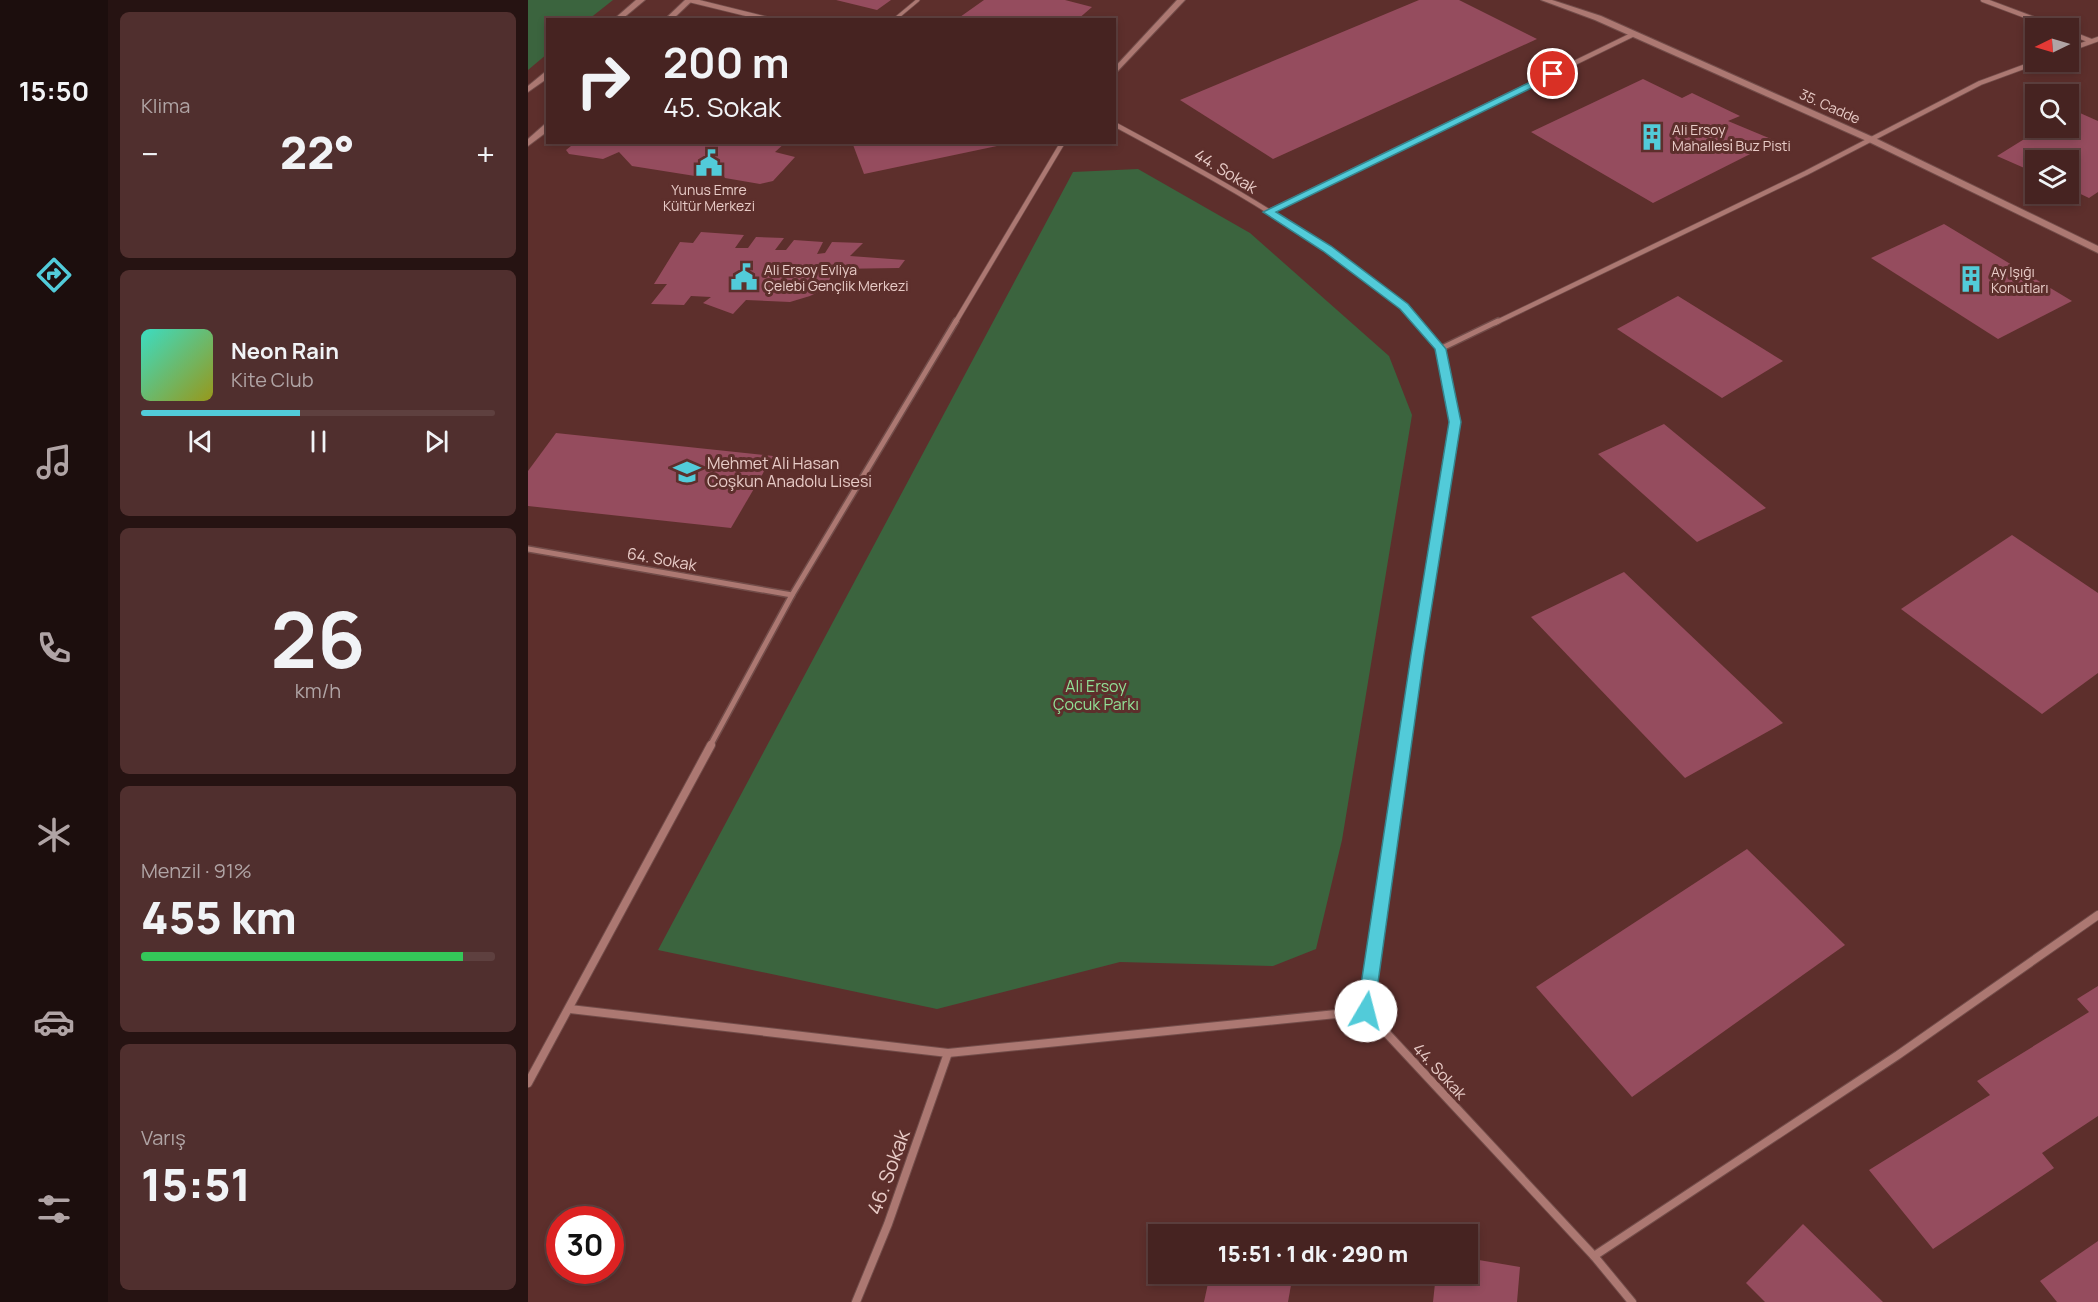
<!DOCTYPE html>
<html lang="tr">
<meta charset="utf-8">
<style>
:root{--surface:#462321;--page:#502f2e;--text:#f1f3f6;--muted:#b0a4a5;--line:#5e403f;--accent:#52cbd9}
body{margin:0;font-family:Manrope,sans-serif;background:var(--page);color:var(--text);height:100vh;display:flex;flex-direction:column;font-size:22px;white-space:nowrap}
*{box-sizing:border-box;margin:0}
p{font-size:20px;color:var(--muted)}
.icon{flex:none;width:33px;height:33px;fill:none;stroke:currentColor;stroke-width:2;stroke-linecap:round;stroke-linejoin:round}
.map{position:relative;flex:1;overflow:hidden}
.sheet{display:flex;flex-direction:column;gap:12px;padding:12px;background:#261312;width:420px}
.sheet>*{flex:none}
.banner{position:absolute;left:18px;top:18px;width:570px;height:126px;border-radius:0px;box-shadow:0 3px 9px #0003,0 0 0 2px var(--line);background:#462321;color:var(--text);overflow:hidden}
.needle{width:39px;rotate:265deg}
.fabs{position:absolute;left:1497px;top:18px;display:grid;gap:12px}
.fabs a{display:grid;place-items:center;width:54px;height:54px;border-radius:0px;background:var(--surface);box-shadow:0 3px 9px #0003,0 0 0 2px var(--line);font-size:30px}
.speed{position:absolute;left:18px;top:1206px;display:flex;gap:12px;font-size:30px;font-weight:700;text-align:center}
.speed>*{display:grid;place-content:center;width:78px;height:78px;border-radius:50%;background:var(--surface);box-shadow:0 3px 9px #0003,0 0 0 2px var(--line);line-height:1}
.speed .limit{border:9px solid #d22;background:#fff;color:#111}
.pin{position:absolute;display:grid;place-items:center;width:51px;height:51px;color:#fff;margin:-26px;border:3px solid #fff;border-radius:50%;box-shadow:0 2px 6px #0007}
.me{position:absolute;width:66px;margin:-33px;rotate:8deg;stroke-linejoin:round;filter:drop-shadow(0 0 4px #0008)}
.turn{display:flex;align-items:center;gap:21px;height:126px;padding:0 18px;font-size:27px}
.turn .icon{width:78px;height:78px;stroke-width:2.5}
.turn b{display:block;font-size:42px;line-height:51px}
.big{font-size:45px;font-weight:800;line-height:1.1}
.sheet .widget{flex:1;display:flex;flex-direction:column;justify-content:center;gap:9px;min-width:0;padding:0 21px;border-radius:9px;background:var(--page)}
.sheet .dial{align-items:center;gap:0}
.dial b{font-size:78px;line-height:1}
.song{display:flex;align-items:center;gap:18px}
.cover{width:72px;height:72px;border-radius:9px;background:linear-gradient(135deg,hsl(170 70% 55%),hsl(60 70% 35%))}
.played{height:6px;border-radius:3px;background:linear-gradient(90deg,var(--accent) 45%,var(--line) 45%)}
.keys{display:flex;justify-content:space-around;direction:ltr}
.heat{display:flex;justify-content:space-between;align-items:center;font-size:33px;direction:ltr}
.charge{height:9px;border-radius:4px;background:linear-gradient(90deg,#34c759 91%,var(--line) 0)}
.trip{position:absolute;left:620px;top:1224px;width:330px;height:60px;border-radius:0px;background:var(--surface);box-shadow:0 3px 9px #0003,0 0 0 2px var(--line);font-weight:800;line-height:60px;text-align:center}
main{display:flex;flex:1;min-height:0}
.tab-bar{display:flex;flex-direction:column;width:108px;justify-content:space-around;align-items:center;background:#1c0e0d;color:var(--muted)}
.tab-bar .icon{width:42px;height:42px}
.tab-bar .on{color:var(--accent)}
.tab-bar b{font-size:27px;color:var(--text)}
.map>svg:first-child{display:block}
.green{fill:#3b643e}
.building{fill:#954c5e}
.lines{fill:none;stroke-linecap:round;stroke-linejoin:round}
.lane-casing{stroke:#724c49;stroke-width:4.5}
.street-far2-casing{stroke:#724c49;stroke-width:6}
.street-far1-casing{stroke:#724c49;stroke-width:8}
.street-casing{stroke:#724c49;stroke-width:10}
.secondary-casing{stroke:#724c49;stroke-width:2}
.lane{stroke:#ac7872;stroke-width:3}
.street-far2{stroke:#ac7872;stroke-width:4.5}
.street-far1{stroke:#ac7872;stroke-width:5}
.street{stroke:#ac7872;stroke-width:8}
.secondary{fill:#ac7872;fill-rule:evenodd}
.route{fill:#52cbd9;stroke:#35848d;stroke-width:1.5}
.labels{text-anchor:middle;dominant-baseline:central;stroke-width:6;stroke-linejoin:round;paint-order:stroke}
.far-street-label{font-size:14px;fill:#e8cbc7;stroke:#5d2f2c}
.far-poi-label{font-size:14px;fill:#e8cbc7;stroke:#5d2f2c;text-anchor:start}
.street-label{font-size:16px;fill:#e8cbc7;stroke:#5d2f2c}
.poi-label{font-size:16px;fill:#e8cbc7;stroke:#5d2f2c;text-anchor:start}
.park-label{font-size:16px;fill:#91e196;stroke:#5d2f2c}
.near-street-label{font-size:20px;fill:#e8cbc7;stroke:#5d2f2c}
</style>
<main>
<nav class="tab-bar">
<b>15:50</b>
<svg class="icon on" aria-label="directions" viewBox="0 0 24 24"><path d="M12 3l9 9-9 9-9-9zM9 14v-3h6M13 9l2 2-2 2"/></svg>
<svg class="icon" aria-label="music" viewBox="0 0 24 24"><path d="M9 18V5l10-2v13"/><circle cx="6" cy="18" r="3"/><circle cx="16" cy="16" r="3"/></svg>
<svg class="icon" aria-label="phone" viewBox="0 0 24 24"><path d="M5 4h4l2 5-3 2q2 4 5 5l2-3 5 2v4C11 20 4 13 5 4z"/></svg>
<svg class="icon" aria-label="climate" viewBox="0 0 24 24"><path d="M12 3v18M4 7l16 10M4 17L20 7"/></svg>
<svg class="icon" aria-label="car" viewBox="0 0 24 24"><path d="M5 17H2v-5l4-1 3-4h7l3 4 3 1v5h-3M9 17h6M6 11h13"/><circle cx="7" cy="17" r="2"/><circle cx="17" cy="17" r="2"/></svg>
<svg class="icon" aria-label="filters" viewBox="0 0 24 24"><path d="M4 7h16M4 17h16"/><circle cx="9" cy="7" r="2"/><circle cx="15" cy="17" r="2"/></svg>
</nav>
<section class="sheet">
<div class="widget"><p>Klima</p>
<div class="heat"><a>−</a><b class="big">22°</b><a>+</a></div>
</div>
<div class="widget">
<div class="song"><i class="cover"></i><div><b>Neon Rain</b><p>Kite Club</p></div></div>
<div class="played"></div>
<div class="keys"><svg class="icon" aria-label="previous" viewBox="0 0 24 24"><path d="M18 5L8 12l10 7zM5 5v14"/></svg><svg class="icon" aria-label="pause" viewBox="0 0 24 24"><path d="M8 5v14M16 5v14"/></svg><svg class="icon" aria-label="next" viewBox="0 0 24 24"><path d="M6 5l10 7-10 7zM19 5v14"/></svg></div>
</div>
<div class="widget dial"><b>26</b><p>km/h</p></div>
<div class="widget"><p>Menzil · 91%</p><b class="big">455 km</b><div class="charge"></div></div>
<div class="widget"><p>Varış</p><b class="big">15:51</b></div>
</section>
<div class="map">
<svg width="1570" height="1302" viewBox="0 0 1570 1302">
<rect width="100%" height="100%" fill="#5d2f2c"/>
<g class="green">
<path d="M 0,0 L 85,0 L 61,19 L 20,20 L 19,54 L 0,70 Z"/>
<path d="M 610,169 L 722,233 L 861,356 L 884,415 L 814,840 L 788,949 L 745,966 L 592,962 L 409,1009 L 130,950 L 545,172 Z"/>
</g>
<g class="building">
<path d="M 308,0 L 363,0 L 349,10 Z"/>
<path d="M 456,0 L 537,0 L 564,7 L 549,20 L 442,20 L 432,17 Z"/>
<path d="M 891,0 L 931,0 L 1009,39 L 745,159 L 652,100 Z"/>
<path d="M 1115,79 L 1154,98 L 1164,93 L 1212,116 L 1200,121 L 1248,141 L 1125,203 L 1003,132 Z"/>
<path d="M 1543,109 L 1570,121 L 1570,192 L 1561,198 L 1540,188 L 1540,160 L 1508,160 L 1508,173 L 1469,156 L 1514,128 L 1540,128 L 1540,111 Z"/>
<path d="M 48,142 L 258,142 L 247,152 L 267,157 L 245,181 L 232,184 L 197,178 L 189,169 L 167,176 L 104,166 L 91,152 L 75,159 L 41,154 L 38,150 Z"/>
<path d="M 324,142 L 467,142 L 469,146 L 336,174 Z"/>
<path d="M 1416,224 L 1544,301 L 1470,339 L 1343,258 Z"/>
<path d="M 173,232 L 216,235 L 207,248 L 220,248 L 228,237 L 256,238 L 247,250 L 258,250 L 266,240 L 295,242 L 289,254 L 297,253 L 304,242 L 335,243 L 322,256 L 377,260 L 371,268 L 306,269 L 298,288 L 282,296 L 262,302 L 218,300 L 205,314 L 175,303 L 183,297 L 163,296 L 156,305 L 123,304 L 139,284 L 126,284 L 152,242 L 165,243 Z"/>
<path d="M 1150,296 L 1255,361 L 1194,398 L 1089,329 Z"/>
<path d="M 1136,424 L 1238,508 L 1169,542 L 1070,454 Z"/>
<path d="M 28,433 L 245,456 L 203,528 L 0,506 L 0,471 Z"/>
<path d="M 1484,535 L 1570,593 L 1570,673 L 1514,714 L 1373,609 Z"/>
<path d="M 1096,572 L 1255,723 L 1157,778 L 1003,617 Z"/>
<path d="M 1219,849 L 1317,945 L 1104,1097 L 1008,987 Z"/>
<path d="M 1570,986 L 1570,1116 L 1514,1153 L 1526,1168 L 1405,1249 L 1341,1170 L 1462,1095 L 1449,1081 L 1561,1012 L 1549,999 Z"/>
<path d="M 1275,1224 L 1355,1302 L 1237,1302 L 1218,1283 Z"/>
<path d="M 1570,1241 L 1570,1302 L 1529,1302 L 1512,1281 Z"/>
<path d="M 939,1258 L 992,1267 L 989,1302 L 905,1302 L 908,1274 L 939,1274 Z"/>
<path d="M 682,1274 L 765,1274 L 760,1302 L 676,1302 Z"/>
</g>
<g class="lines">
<defs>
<path id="lane" d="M 366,20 L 390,0"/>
<g id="street-far2">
<path d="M 162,0 L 243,20"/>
<path d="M 1455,0 L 1530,28"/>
<path d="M 1540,32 L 1563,41"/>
<path d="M 1540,50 L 1570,39"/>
<path d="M 586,124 C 668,168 752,213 826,270 C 849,286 871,302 890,323"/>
<path d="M 740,212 L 1106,34"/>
<path d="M 427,323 L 535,142"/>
<path d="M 967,323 L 1278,173 L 1452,83 L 1509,62"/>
</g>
<g id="street-far1">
<path d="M 912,349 L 970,321"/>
<path d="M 0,549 L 264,595"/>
<path d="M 182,746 L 264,595 L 428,321"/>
<path d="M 877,746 L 927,422 L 912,349 L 888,321"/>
</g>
<g id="street">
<path d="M 877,745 L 838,1011 L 1066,1256 L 1104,1302"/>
<path d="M 42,1009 L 420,1053 L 838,1011"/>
<path d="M 0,1083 L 183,745"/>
<path d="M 1066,1256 L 1370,1055 L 1570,915"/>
<path d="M 328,1302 L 360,1224 L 420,1053"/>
</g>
<g id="secondary">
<path d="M 108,0 L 117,0 L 93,20 L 85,20 Z"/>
<path d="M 157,0 L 165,0 L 144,20 L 136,20 Z"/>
<path d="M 649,0 L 657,0 L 586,75 L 586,68 Z"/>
<path d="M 1013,0 L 1024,0 L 1073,16 L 1347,138 L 1570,246 L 1570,253 L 1341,142 L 1067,20 Z"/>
<path d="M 17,72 L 20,72 L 20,78 L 0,92 L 0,86 Z"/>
<path d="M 17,124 L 20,124 L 20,131 L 0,146 L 0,139 Z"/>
</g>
</defs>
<use href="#lane" class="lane-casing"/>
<use href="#street-far2" class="street-far2-casing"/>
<use href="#street-far1" class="street-far1-casing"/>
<use href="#street" class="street-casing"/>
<use href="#secondary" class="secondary-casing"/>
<use href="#lane" class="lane"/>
<use href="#street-far2" class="street-far2"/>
<use href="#street-far1" class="street-far1"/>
<use href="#street" class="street"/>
<use href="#secondary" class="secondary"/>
</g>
<path class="route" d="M 1025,71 L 1029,74 L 1028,76 L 748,212 L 803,246 L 880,304 L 918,349 L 933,422 L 896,655 L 846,1011 L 843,1016 L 838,1019 L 832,1016 L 829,1011 L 883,655 L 921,422 L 907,349 L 872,309 L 795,251 L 735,212 Z"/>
<defs>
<symbol id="building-bare" viewBox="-9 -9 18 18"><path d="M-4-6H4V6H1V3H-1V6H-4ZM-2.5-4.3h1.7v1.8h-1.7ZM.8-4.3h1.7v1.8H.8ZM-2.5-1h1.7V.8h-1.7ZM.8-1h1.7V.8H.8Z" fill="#52cbd9" stroke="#5d2f2c" stroke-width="2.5" paint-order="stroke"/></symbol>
<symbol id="civic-bare" viewBox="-9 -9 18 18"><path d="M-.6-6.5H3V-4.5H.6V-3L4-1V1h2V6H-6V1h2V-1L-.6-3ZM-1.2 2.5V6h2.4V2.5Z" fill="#52cbd9" stroke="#5d2f2c" stroke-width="2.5" paint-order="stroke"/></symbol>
<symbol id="school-bare" viewBox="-9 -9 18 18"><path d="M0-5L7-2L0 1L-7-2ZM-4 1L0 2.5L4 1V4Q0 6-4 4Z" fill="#52cbd9" stroke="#5d2f2c" stroke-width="2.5" paint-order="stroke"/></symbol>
</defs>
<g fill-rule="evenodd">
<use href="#building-bare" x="1105" y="118" width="38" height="38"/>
<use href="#civic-bare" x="162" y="144" width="38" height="38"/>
<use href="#civic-bare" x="197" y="258" width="38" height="38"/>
<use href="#building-bare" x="1424" y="260" width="38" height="38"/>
<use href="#school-bare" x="140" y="453" width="38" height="38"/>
</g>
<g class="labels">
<g class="far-street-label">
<text transform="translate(1302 106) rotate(24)">35. Cadde</text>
</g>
<g class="far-poi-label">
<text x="1144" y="129">Ali Ersoy<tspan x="1144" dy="16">Mahallesi̇ Buz Pisti</tspan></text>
<text x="181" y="189" text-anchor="middle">Yunus Emre<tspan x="181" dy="16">Kültür Merkezi</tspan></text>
<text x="236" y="269">Ali Ersoy Evliya<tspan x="236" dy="16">Çelebi Gençlik Merkezi</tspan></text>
<text x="1463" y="271">Ay Işığı<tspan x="1463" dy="16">Konutları</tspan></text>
</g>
<g class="street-label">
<text transform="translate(698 171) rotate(31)">44. Sokak</text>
<text transform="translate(134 559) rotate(10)">64. Sokak</text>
<text transform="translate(912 1071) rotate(47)">44. Sokak</text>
</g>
<g class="poi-label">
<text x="179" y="463">Mehmet Ali Hasan<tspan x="179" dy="18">Coşkun Anadolu Lisesi</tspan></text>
</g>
<g class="park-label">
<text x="568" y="686">Ali Ersoy<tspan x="568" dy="18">Çocuk Parkı</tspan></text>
</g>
<g class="near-street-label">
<text transform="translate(360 1172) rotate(-70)">46. Sokak</text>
</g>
</g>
</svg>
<div class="fabs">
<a><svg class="needle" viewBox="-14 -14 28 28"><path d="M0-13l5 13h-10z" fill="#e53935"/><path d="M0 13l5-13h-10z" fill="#b0a4a5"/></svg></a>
<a><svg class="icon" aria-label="search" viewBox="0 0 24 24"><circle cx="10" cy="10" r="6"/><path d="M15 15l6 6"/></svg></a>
<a><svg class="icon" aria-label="layers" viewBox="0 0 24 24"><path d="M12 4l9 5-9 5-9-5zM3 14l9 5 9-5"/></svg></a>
</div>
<div class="speed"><div class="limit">30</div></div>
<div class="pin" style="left:1025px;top:74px;background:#d93025"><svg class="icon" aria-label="arrive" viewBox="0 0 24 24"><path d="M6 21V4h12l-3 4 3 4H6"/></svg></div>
<svg class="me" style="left:838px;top:1011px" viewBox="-20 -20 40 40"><circle r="19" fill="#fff"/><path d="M0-13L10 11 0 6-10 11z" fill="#52cbd9"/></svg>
<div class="trip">15:51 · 1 dk · 290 m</div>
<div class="banner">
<div class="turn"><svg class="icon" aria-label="right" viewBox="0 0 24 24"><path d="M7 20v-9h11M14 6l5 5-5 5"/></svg><div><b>200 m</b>45. Sokak</div></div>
</div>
</div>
</main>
